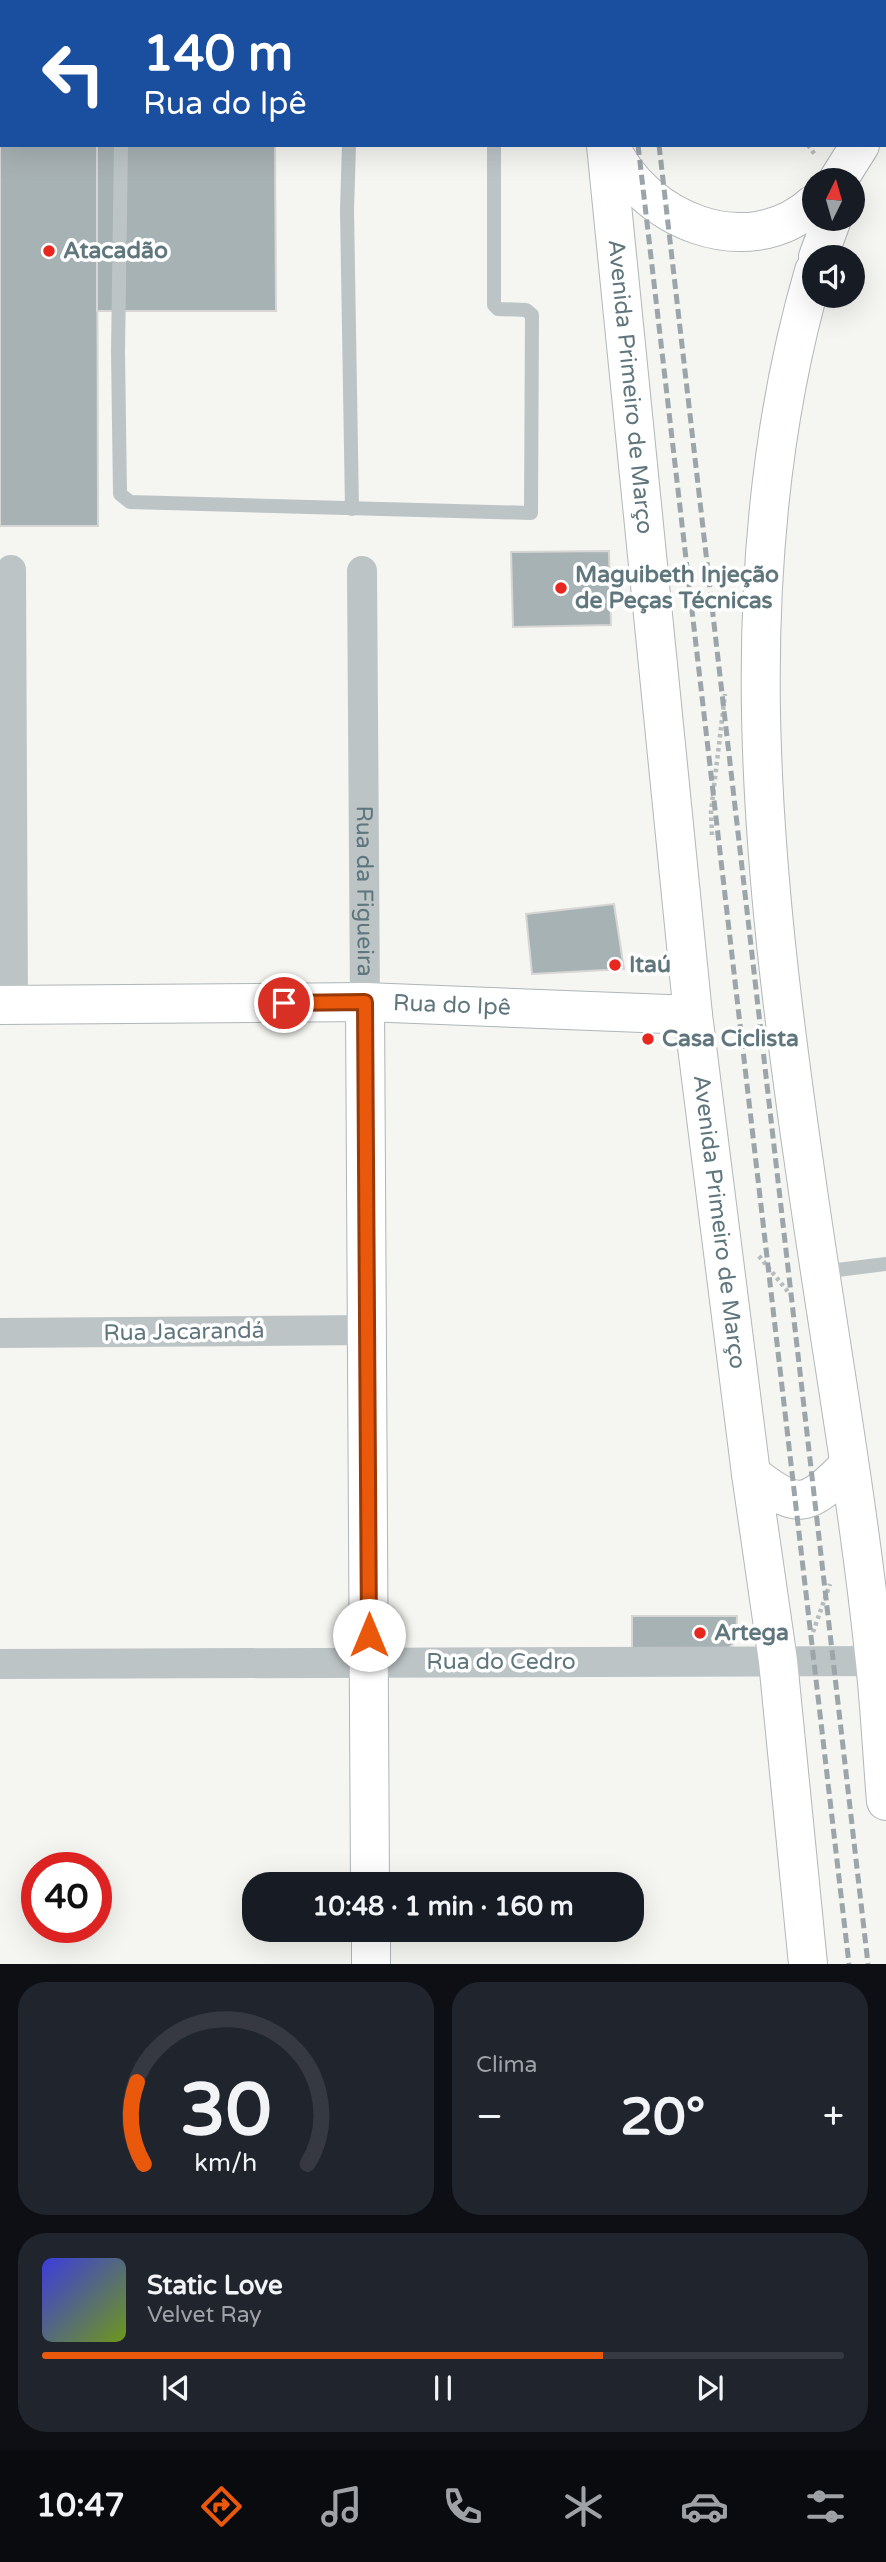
<!DOCTYPE html>
<html lang="pt">
<meta charset="utf-8">
<style>
:root{--surface:#171b24;--page:#20242c;--text:#f1f3f6;--muted:#9ea1a6;--line:#363941;--accent:#ea580c}
body{margin:0;font-family:"Varela Round",sans-serif;background:var(--page);color:var(--text);height:100vh;display:flex;flex-direction:column;font-size:26px;white-space:nowrap}
*{box-sizing:border-box;margin:0}
p{font-size:23px;color:var(--muted)}
.icon{flex:none;width:38px;height:38px;fill:none;stroke:currentColor;stroke-width:2;stroke-linecap:round;stroke-linejoin:round}
.map{position:relative;height:1964px;overflow:hidden}
.drawer{display:flex;flex-direction:column;gap:18px;padding:18px;background:#0d0f14;flex:1}
.drawer>*{flex:none}
.top-card{position:absolute;left:0px;top:0px;width:887px;height:147px;box-shadow:0 7px 28px #0002;background:#1a4fa0;color:#fff;overflow:hidden}
.needle{width:46px;rotate:5deg}
.controls{position:absolute;left:802px;top:168px;display:grid;gap:14px}
.controls a{display:grid;place-items:center;width:63px;height:63px;border-radius:50%;background:var(--surface);box-shadow:0 7px 28px #0002;font-size:35px}
.speed{position:absolute;left:21px;top:1852px;display:flex;gap:14px;font-size:35px;font-weight:700;text-align:center}
.speed>*{display:grid;place-content:center;width:91px;height:91px;border-radius:50%;background:var(--surface);box-shadow:0 7px 28px #0002;line-height:1}
.speed .limit{border:10px solid #d22;background:#fff;color:#111}
.pin{position:absolute;display:grid;place-items:center;width:60px;height:60px;color:#fff;margin:-30px;border:4px solid #fff;border-radius:50%;box-shadow:0 2px 7px #0007}
.me{position:absolute;width:77px;margin:-38px;rotate:0deg;stroke-linejoin:round;filter:drop-shadow(0 0 5px #0008)}
.turn{display:flex;align-items:center;gap:24px;height:147px;padding:0 28px;font-size:32px}
.turn .icon{width:91px;height:91px;stroke-width:2.5}
.turn b{display:block;font-size:49px;line-height:60px}
.big{font-size:52px;font-weight:800;line-height:1.1}
.drawer .widget{flex:1;display:flex;flex-direction:column;justify-content:center;gap:10px;min-width:0;padding:0 24px;border-radius:28px;background:var(--page)}
.drawer .dial{align-items:center;gap:0}
.dial svg{height:182px;overflow:visible;fill:none;stroke:var(--line);stroke-width:7;stroke-linecap:round;text-anchor:middle}
.dial text{fill:var(--text);stroke:none}
.song{display:flex;align-items:center;gap:21px}
.cover{width:84px;height:84px;border-radius:10px;background:linear-gradient(135deg,hsl(240 70% 55%),hsl(80 70% 35%))}
.played{height:7px;border-radius:4px;background:linear-gradient(90deg,var(--accent) 70%,var(--line) 70%)}
.keys{display:flex;justify-content:space-around;direction:ltr}
.heat{display:flex;justify-content:space-between;align-items:center;font-size:38px;direction:ltr}
.drawer .tiles{flex:1;display:grid;gap:18px;grid-template-columns:1fr 1fr}
.widget:last-child{grid-column:span 2}
.trip{position:absolute;left:242px;top:1872px;width:402px;height:70px;border-radius:28px;background:var(--surface);box-shadow:0 7px 28px #0002;font-weight:800;line-height:70px;text-align:center}
.tab-bar{display:flex;height:112px;justify-content:space-around;align-items:center;background:#090b0e;color:var(--muted)}
.tab-bar .icon{width:49px;height:49px}
.tab-bar .on{color:var(--accent)}
.tab-bar b{font-size:32px;color:var(--text)}
.map>svg:first-child{display:block}
.building{fill:#a7b2b5;stroke:#d7d6d4;stroke-width:2}
.lines{fill:none;stroke-linecap:round;stroke-linejoin:round}
.secondary-casing{stroke:#adb6b9;stroke-width:40}
.primary-casing{stroke:#b1b7ba;stroke-width:40}
.path{stroke:#b7bcbd;stroke-width:4.5;stroke-dasharray:3.5 3.5;stroke-linecap:butt}
.lane{stroke:#bdc4c6;stroke-width:14}
.street{stroke:#bdc4c6;stroke-width:30}
.secondary{stroke:#fff;stroke-width:38}
.primary{stroke:#fff;stroke-width:38}
.rail{stroke:#9ca6aa;stroke-width:5;stroke-dasharray:10 5;stroke-linecap:butt}
.route-casing{stroke:#983908;stroke-width:18}
.route{stroke:#ea580c;stroke-width:12}
.poi-dot{fill:#e8271f;stroke:#fff;stroke-width:2.5}
.labels{text-anchor:middle;dominant-baseline:central;stroke-width:7;stroke-linejoin:round;paint-order:stroke}
.poi-label{font-size:23px;font-weight:bold;fill:#5f767d;stroke:#fff;text-anchor:start}
.street-label{font-size:23px;fill:#5f767d;stroke:#fff}
</style>
<div class="map">
<svg width="886" height="1964" viewBox="0 0 886 1964">
<rect width="100%" height="100%" fill="#f5f5f1"/>
<g class="building">
<path d="M 0,0 L 97,0 L 2,2 L 2,145 L 97,145 L 98,526 L 0,526 Z"/>
<rect x="96" y="0" width="179" height="2"/>
<path d="M 97,145 L 275,145 L 276,311 L 97,311 Z"/>
<path d="M 609,551 L 611,625 L 513,627 L 511,552 Z"/>
<path d="M 614,904 L 624,969 L 532,974 L 526,914 Z"/>
<path d="M 632,1616 L 737,1616 L 736,1641 L 725,1652 L 632,1652 Z"/>
</g>
<g class="lines">
<defs>
<g id="secondary">
<path d="M 365,1002 L 370,1885"/>
<path id="s2" d="M 0,1005 L 365,1002 L 693,1015"/>
<path d="M 371,1930 L 371,1964"/>
</g>
<g id="primary">
<path d="M 593,0 L 593,2"/>
<path d="M 826,0 L 827,2"/>
<path d="M 645,2 L 647,0"/>
<path d="M 886,73 L 886,71"/>
<path id="s3" d="M 606,145 L 693,1015 L 751,1474 L 778,1661 L 808,1964"/>
<path d="M 610,145 C 642,220 747,264 814,204"/>
<path d="M 838,180 L 860,145"/>
<path d="M 818,257 L 832,219"/>
<path d="M 814,271 C 728,566 762,872 805,1170 C 828,1334 858,1497 875,1662 C 880,1708 882,1754 886,1801"/>
<path d="M 751,1474 C 798,1511 807,1508 848,1466"/>
</g>
</defs>
<use href="#secondary" class="secondary-casing"/>
<use href="#primary" class="primary-casing"/>
<g class="path">
<path d="M 706,0 L 706,2"/>
<path d="M 808,145 L 816,156"/>
<path d="M 712,835 L 711,812 L 725,694"/>
<path d="M 759,1256 L 789,1293"/>
<path d="M 813,1632 L 830,1584"/>
</g>
<g class="lane">
<path d="M 122,2 L 122,0"/>
<path d="M 348,2 L 348,0"/>
<path d="M 489,2 L 489,0"/>
<path d="M 886,104 L 886,105"/>
<path d="M 121,145 L 118,352 L 120,494 L 130,502 L 531,513 L 532,315 L 526,310 L 498,309 L 494,305 L 494,145"/>
<path d="M 349,145 L 347,210 L 352,509"/>
<path d="M 821,1272 L 886,1264"/>
</g>
<g class="street">
<path d="M 11,570 L 13,1005"/>
<path id="s1" d="M 362,571 L 365,1002"/>
<path d="M 0,1333 L 367,1330"/>
<path d="M 0,1664 L 875,1661"/>
</g>
<use href="#secondary" class="secondary"/>
<use href="#primary" class="primary"/>
<g class="rail">
<path d="M 624,0 L 624,2"/>
<path d="M 643,0 L 643,2"/>
<path d="M 638,145 L 849,1964"/>
<path d="M 659,145 L 868,1964"/>
</g>
</g>
<g class="lines">
<defs>
<path id="route" d="M 284,1003 L 365,1002 L 369,1635"/>
</defs>
<use href="#route" class="route-casing"/>
<use href="#route" class="route"/>
</g>
<g class="poi-dot">
<circle cx="49" cy="251" r="7"/>
<circle cx="561" cy="588" r="7"/>
<circle cx="615" cy="965" r="7"/>
<circle cx="648" cy="1039" r="7"/>
<circle cx="700" cy="1633" r="7"/>
</g>
<g class="labels">
<g class="poi-label">
<text x="63" y="251">Atacadão</text>
<text x="575" y="575">Maguibeth Injeção<tspan x="575" dy="26">de Peças Técnicas</tspan></text>
<text x="629" y="965">Itaú</text>
<text x="662" y="1039">Casa Ciclista</text>
<text x="714" y="1633">Artega</text>
</g>
<g class="street-label">
<text stroke="none"><textPath href="#s3" startOffset="243">Avenida Primeiro de Março</textPath></text>
<text stroke="none"><textPath href="#s1" startOffset="320">Rua da Figueira</textPath></text>
<text stroke="none"><textPath href="#s2" startOffset="452">Rua do Ipê</textPath></text>
<text stroke="none"><textPath href="#s3" startOffset="1083">Avenida Primeiro de Março</textPath></text>
<text transform="translate(184 1332) rotate(-1)">Rua Jacarandá</text>
<text x="501" y="1662">Rua do Cedro</text>
</g>
</g>
</svg>
<div class="controls">
<a><svg class="needle" viewBox="-14 -14 28 28"><path d="M0-13l5 13h-10z" fill="#e53935"/><path d="M0 13l5-13h-10z" fill="#9ea1a6"/></svg></a>
<a><svg class="icon" aria-label="sound" viewBox="0 0 24 24"><path d="M4 9h4l5-4v14l-5-4H4zM17 9q2 3 0 6"/></svg></a>
</div>
<div class="speed"><div class="limit">40</div></div>
<div class="pin" style="left:284px;top:1003px;background:#d93025"><svg class="icon" aria-label="arrive" viewBox="0 0 24 24"><path d="M6 21V4h12l-3 4 3 4H6"/></svg></div>
<svg class="me" style="left:369px;top:1635px" viewBox="-20 -20 40 40"><circle r="19" fill="#fff"/><path d="M0-13L10 11 0 6-10 11z" fill="#ea580c"/></svg>
<div class="trip">10:48 · 1 min · 160 m</div>
<div class="top-card">
<div class="turn"><svg class="icon" aria-label="left" viewBox="0 0 24 24"><path d="M17 20v-9H6M10 6l-5 5 5 5"/></svg><div><b>140 m</b>Rua do Ipê</div></div>
</div>
</div>
<section class="drawer">
<div class="tiles">
<div class="widget dial"><svg viewBox="0 0 100 80">
<path d="M14 69A42 42 0 1 1 86 69"/>
<path d="M14 69A42 42 0 0 1 11 33" stroke="#ea580c"/>
<text x="50" y="56" font-size="32" font-weight="700">30</text>
<text x="50" y="72" font-size="11">km/h</text>
</svg></div>
<div class="widget"><p>Clima</p>
<div class="heat"><a>−</a><b class="big">20°</b><a>+</a></div>
</div>
<div class="widget">
<div class="song"><i class="cover"></i><div><b>Static Love</b><p>Velvet Ray</p></div></div>
<div class="played"></div>
<div class="keys"><svg class="icon" aria-label="previous" viewBox="0 0 24 24"><path d="M18 5L8 12l10 7zM5 5v14"/></svg><svg class="icon" aria-label="pause" viewBox="0 0 24 24"><path d="M8 5v14M16 5v14"/></svg><svg class="icon" aria-label="next" viewBox="0 0 24 24"><path d="M6 5l10 7-10 7zM19 5v14"/></svg></div>
</div>
</div>
</section>
<nav class="tab-bar">
<b>10:47</b>
<svg class="icon on" aria-label="directions" viewBox="0 0 24 24"><path d="M12 3l9 9-9 9-9-9zM9 14v-3h6M13 9l2 2-2 2"/></svg>
<svg class="icon" aria-label="music" viewBox="0 0 24 24"><path d="M9 18V5l10-2v13"/><circle cx="6" cy="18" r="3"/><circle cx="16" cy="16" r="3"/></svg>
<svg class="icon" aria-label="phone" viewBox="0 0 24 24"><path d="M5 4h4l2 5-3 2q2 4 5 5l2-3 5 2v4C11 20 4 13 5 4z"/></svg>
<svg class="icon" aria-label="climate" viewBox="0 0 24 24"><path d="M12 3v18M4 7l16 10M4 17L20 7"/></svg>
<svg class="icon" aria-label="car" viewBox="0 0 24 24"><path d="M5 17H2v-5l4-1 3-4h7l3 4 3 1v5h-3M9 17h6M6 11h13"/><circle cx="7" cy="17" r="2"/><circle cx="17" cy="17" r="2"/></svg>
<svg class="icon" aria-label="filters" viewBox="0 0 24 24"><path d="M4 7h16M4 17h16"/><circle cx="9" cy="7" r="2"/><circle cx="15" cy="17" r="2"/></svg>
</nav>
